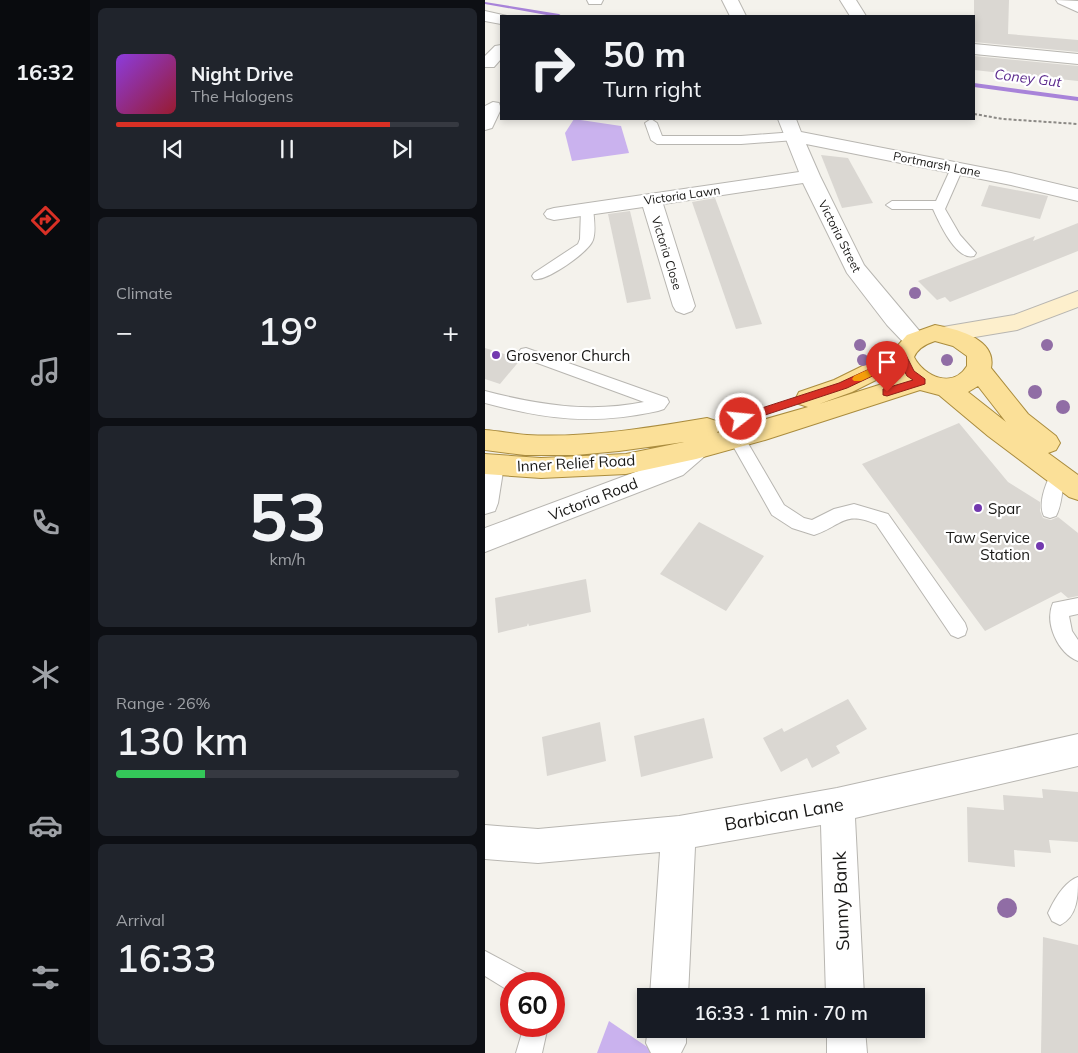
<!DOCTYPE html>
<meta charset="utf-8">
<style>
:root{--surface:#171b24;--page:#20242c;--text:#f1f3f6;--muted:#9ea1a6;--line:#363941;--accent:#d93025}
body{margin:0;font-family:Mulish,sans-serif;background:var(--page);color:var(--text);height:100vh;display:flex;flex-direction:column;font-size:19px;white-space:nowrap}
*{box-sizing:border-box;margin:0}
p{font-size:16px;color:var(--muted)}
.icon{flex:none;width:28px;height:28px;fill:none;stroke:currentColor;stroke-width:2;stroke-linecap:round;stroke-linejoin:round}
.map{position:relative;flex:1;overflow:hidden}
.side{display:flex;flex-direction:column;gap:8px;padding:8px;background:#0d0f14;width:395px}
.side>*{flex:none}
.top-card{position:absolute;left:15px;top:15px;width:475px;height:105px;border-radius:0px;box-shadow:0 2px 8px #0003;background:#171b24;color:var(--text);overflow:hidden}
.speed{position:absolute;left:15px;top:972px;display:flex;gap:10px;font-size:25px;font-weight:700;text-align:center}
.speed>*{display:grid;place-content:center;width:65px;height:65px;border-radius:50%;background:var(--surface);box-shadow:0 2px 8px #0003;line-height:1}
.speed .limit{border:8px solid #d22;background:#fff;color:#111}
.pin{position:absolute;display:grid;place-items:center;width:42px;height:42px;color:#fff;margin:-51px -21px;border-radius:50% 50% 50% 0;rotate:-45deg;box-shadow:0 0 5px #0007}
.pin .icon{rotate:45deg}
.me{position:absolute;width:55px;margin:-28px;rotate:74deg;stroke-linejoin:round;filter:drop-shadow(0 0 4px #0008)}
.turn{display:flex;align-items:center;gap:18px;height:105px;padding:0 20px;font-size:22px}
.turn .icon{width:65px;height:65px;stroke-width:2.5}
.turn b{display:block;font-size:35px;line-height:42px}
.big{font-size:38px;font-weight:600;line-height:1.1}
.side .widget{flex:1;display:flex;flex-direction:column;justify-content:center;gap:8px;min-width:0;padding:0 18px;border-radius:8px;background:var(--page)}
.side .dial{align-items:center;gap:0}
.dial b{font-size:65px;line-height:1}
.song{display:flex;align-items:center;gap:15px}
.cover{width:60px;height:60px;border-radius:8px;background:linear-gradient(135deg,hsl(270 70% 55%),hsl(350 70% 35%))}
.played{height:5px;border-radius:2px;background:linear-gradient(90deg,var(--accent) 80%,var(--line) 80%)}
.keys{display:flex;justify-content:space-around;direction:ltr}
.heat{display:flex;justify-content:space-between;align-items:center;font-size:28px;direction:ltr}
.charge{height:8px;border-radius:4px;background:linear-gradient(90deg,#34c759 26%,var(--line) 0)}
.trip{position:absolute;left:152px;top:988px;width:288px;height:50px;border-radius:0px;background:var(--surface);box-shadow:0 2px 8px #0003;font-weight:600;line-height:50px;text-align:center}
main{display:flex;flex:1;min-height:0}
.tabs{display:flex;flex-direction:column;width:90px;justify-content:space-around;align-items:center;background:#090b0e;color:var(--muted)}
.tabs .icon{width:35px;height:35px}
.tabs .active{color:var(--accent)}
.tabs b{font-size:22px;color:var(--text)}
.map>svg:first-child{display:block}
.green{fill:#cab2ee}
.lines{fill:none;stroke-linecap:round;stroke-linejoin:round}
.stream{fill:#a883d9;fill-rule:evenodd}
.building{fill:#dad7d2}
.lane-casing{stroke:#b8b6b1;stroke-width:2}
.street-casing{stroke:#b8b6b1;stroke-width:2}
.secondary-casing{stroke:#b8b6b1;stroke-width:2}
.primary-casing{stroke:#aa8c3e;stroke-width:2}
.path{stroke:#8b8985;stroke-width:2;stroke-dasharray:3 2;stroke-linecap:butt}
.lane{fill:#fff;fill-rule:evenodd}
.street{fill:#fff;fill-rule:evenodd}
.secondary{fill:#fdefcc;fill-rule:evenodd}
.primary{fill:#fbe098;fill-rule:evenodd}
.tree{fill:#906da5}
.route{fill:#d93025;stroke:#8d1f18}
.slow{fill:#f59e0b}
.poi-dot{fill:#7339af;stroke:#fff;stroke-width:2}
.labels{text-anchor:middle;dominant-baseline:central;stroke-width:4.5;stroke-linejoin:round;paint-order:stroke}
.far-street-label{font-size:12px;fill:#181715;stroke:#fff}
.far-water-label{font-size:14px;font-style:italic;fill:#5b298d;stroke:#fff}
.poi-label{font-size:15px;fill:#181715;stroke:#fff;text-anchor:start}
.street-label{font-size:15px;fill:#181715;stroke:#fff}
.near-street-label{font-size:18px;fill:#181715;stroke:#fff}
</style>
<main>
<nav class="tabs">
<b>16:32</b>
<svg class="icon active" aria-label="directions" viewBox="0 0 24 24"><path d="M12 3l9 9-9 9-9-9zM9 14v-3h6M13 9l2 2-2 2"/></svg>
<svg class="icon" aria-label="music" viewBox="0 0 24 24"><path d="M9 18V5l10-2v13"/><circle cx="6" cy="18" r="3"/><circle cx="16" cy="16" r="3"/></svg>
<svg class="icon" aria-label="phone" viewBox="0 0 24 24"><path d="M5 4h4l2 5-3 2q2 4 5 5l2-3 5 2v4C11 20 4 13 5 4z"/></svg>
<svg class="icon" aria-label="climate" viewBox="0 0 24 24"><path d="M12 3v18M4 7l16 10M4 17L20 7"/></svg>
<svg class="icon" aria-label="car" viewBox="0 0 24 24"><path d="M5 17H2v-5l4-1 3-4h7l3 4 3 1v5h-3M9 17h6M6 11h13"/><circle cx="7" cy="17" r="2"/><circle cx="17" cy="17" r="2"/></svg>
<svg class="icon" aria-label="filters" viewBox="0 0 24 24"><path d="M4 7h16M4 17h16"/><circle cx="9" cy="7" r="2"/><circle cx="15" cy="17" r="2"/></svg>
</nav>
<section class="side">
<div class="widget">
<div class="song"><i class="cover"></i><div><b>Night Drive</b><p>The Halogens</p></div></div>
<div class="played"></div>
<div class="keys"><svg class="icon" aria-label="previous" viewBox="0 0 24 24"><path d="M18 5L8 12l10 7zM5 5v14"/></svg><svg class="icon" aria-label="pause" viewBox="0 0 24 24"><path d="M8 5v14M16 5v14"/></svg><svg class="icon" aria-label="next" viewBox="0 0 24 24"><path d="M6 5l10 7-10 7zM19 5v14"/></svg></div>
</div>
<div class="widget"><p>Climate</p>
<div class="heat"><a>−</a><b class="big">19°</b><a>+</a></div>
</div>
<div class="widget dial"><b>53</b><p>km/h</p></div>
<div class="widget"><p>Range · 26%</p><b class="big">130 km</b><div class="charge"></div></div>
<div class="widget"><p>Arrival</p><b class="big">16:33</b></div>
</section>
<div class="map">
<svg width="593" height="1053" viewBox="0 0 593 1053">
<rect width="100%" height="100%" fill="#f4f2ec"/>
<g class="green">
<path d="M 89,119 L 136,126 L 144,153 L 87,161 L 80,133 Z"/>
<path d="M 124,1021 L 171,1053 L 112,1053 Z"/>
</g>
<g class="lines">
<g class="stream">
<path d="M 0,2 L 74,14 L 77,16 L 67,16 L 0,4 Z"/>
<path d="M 489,83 L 593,97 L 593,101 L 489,87 Z"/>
</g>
</g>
<g class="building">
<path d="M 489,0 L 524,0 L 523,34 L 593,40 L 593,52 L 489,42 Z"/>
<path d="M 489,56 L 593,66 L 593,81 L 489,70 Z"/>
<path d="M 336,155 L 363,158 L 388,203 L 357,208 Z"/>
<path d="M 504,185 L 563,196 L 555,219 L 496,206 Z"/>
<path d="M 230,198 L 277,324 L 251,329 L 207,202 Z"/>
<path d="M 145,211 L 166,299 L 142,303 L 123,214 Z"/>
<path d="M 593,223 L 593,251 L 465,302 L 460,297 L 452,300 L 433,281 L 550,236 L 548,241 Z"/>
<path d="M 0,348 L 36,359 L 15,384 L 0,379 Z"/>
<path d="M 474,423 L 523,482 L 555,502 L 555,511 L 558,518 L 566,520 L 573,517 L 593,533 L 593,596 L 583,598 L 576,592 L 500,631 L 377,464 Z"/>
<path d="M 214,522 L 279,556 L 241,611 L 175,574 Z"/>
<path d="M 101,579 L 106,612 L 44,626 L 43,623 L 42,626 L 13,633 L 10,598 Z"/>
<path d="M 363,699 L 382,729 L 351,746 L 355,753 L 327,768 L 322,758 L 296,772 L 278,738 L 297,728 L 299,732 Z"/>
<path d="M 219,718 L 228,758 L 156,777 L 149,736 Z"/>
<path d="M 115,722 L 121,761 L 62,776 L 57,737 Z"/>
<path d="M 557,789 L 593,792 L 593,842 L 564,840 L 566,853 L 529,850 L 530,867 L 483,862 L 482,807 L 519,810 L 518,795 L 558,798 Z"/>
<path d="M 558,937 L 593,945 L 593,1053 L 556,1053 Z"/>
</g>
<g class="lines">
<defs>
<g id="lane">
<path d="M 166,119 L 172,123 L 177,136 L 256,136 L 310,132 L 316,136 L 310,140 L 256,144 L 172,144 L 166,140 L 160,123 Z"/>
<path d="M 472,164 L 478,168 L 460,209 L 475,235 L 491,253 L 489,256 C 471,261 454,222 448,209 L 407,209 L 401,205 L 407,201 L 451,201 L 466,168 Z"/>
<path d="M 102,205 L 108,209 C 109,218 111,231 108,240 C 104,252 61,282 49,279 L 47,276 L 49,273 L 93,244 L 95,239 L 96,209 Z"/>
<path d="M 41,348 L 182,398 L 184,402 L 179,409 L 173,411 C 109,425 63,420 0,403 L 0,391 C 53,405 105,413 159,402 L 36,357 L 33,353 L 36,349 Z"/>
<path d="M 251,431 L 257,433 L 299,505 L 319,518 L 327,520 L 349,509 L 369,504 L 403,514 L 480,623 L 482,629 L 480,635 L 473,638 L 466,635 L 391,524 C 358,510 357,526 329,535 L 307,528 L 287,515 L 243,437 L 245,433 Z"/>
<path d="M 574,467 L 580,469 L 582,474 C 576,488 578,503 571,516 L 565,518 L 559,516 C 552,503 562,481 568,469 Z"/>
<path d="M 593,598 L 593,614 L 584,616 L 587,631 L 593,640 L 593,661 C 573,653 559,623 568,603 Z"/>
<path d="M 593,877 C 593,896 593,916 575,925 L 567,921 L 563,913 C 569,900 579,882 593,877 Z"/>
<path d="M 0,951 L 45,975 L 48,984 L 26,984 L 26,992 L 0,976 Z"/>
<path d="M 39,1026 L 63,1026 L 57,1053 L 31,1053 Z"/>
</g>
<g id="street">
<path d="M 102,0 L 118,0 L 116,4 L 104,4 Z"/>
<path d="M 237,0 L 253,0 L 261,16 L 245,16 Z"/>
<path d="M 355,0 L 371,0 L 381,16 L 365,16 Z"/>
<path d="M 571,0 L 593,1 L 593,12 L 573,3 Z"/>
<path d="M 0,11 L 22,16 L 16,16 L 16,24 L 0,21 Z"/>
<path d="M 489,44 L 593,54 L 593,64 L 489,54 Z"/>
<path d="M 16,45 L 16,59 L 9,67 L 0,67 L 0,56 L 10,46 Z"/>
<path d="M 8,102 L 14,103 L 16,109 L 7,128 L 0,130 L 0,106 Z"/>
<path d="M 293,119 L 311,119 L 316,132 L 526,173 L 593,189 L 593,201 L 526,185 L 321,144 L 335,176 L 379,265 L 442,340 L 438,346 L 430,348 L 422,346 L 402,325 L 362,273 L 318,183 L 178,204 L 210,306 L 207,311 L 199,314 L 191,311 L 188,306 L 158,207 L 69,220 L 62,218 L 59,214 L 62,210 L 69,208 L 314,172 Z"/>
<path d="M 211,439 L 220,442 L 224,449 L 220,456 L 198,475 L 0,552 L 0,528 L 180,461 L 202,442 Z"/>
<path d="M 6,455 L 15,458 L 19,465 L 13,503 L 10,511 L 0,514 L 0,457 Z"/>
<path d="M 593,734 L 593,766 L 370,818 L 379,996 L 341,996 L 336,825 L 210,847 L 203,996 L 165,996 L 175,852 L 53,863 L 0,859 L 0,825 L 53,829 L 194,816 L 352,788 Z"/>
<path d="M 163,1029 L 201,1029 L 201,1043 L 196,1053 L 166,1053 L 161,1043 Z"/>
<path d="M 342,1029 L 380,1029 L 382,1053 L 342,1053 Z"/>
</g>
<path id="secondary" d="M 593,291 L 593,307 L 532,330 L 460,342 L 452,340 L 448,334 L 452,328 L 529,315 Z"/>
<path id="primary" d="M 450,325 C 472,329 512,339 506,368 L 543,414 L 571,436 L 575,443 L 571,450 L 563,453 L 593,475 L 593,500 L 584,497 L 503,436 L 454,395 L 435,390 L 280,440 L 211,459 L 141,474 L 56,478 L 0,474 L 0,454 L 56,458 L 141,454 L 199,442 L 134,451 L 91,455 L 40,455 L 0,450 L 0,430 C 14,431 28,434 42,435 C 102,438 163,428 222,418 L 231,421 L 235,428 L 232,433 L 323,407 L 314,404 L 311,398 L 314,392 L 349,380 L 408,351 L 422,335 ZM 450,341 L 468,346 L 482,356 L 482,366 C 468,389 439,377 429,357 C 433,348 441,344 450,341 ZM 411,370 L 416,378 L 334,404 L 367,392 ZM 493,386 L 521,422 L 483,392 Z"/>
</defs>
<use href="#lane" class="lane-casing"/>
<use href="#street" class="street-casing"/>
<use href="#secondary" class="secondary-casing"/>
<use href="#primary" class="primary-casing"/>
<path class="path" d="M 489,114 L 518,119 L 593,124"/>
<use href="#lane" class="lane"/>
<use href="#street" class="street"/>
<use href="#secondary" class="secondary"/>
<use href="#primary" class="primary"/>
</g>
<g class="tree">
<circle cx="430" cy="293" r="6"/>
<circle cx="375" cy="345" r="6"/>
<circle cx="562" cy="345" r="6"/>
<circle cx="378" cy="360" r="6"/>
<circle cx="462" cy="360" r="6"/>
<circle cx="550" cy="392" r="7"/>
<circle cx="578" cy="407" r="7"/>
<circle cx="522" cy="908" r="10"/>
</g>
<path class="route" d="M 417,354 L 421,355 L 429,371 L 440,379 L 440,384 L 402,396 L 398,395 L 398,389 L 428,380 L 422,376 L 415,363 L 362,388 L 256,423 L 251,419 L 252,416 L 354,383 Z"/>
<path class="slow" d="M 415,355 L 419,356 L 419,361 L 376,381 L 369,381 L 367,379 L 369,376 Z"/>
<g class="poi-dot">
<circle cx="11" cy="355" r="5"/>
<circle cx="493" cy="508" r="5"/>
<circle cx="555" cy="546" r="5"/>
</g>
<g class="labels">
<g class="far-street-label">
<text transform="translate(452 164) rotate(11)">Portmarsh Lane</text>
<text transform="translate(197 195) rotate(-8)">Victoria Lawn</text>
<text transform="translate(355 236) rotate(63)">Victoria Street</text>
<text transform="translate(182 253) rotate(73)">Victoria Close</text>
</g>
<g class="far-water-label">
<text transform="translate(543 78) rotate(7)">Coney Gut</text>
</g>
<g class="poi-label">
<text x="21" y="355">Grosvenor Church</text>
<text x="503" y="508">Spar</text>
<text x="545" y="537" text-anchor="end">Taw Service<tspan x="545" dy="17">Station</tspan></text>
</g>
<g class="street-label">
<text transform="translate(91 463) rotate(-3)">Inner Relief Road</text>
<text transform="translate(108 499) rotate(-21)">Victoria Road</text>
</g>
<g class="near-street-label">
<text transform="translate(299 814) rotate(-10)">Barbican Lane</text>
<text transform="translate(356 901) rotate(-92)">Sunny Bank</text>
</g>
</g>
</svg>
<div class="speed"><div class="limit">60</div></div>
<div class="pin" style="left:402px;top:392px;background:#d93025"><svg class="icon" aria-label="arrive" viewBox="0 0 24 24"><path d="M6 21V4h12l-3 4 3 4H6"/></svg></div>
<svg class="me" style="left:256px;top:419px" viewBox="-20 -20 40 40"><circle r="17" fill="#d93025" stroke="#fff" stroke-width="3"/><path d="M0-11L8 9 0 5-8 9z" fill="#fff"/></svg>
<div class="trip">16:33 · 1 min · 70 m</div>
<div class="top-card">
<div class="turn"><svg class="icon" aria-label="right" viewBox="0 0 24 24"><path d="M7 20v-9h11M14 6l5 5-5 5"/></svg><div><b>50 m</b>Turn right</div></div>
</div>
</div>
</main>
